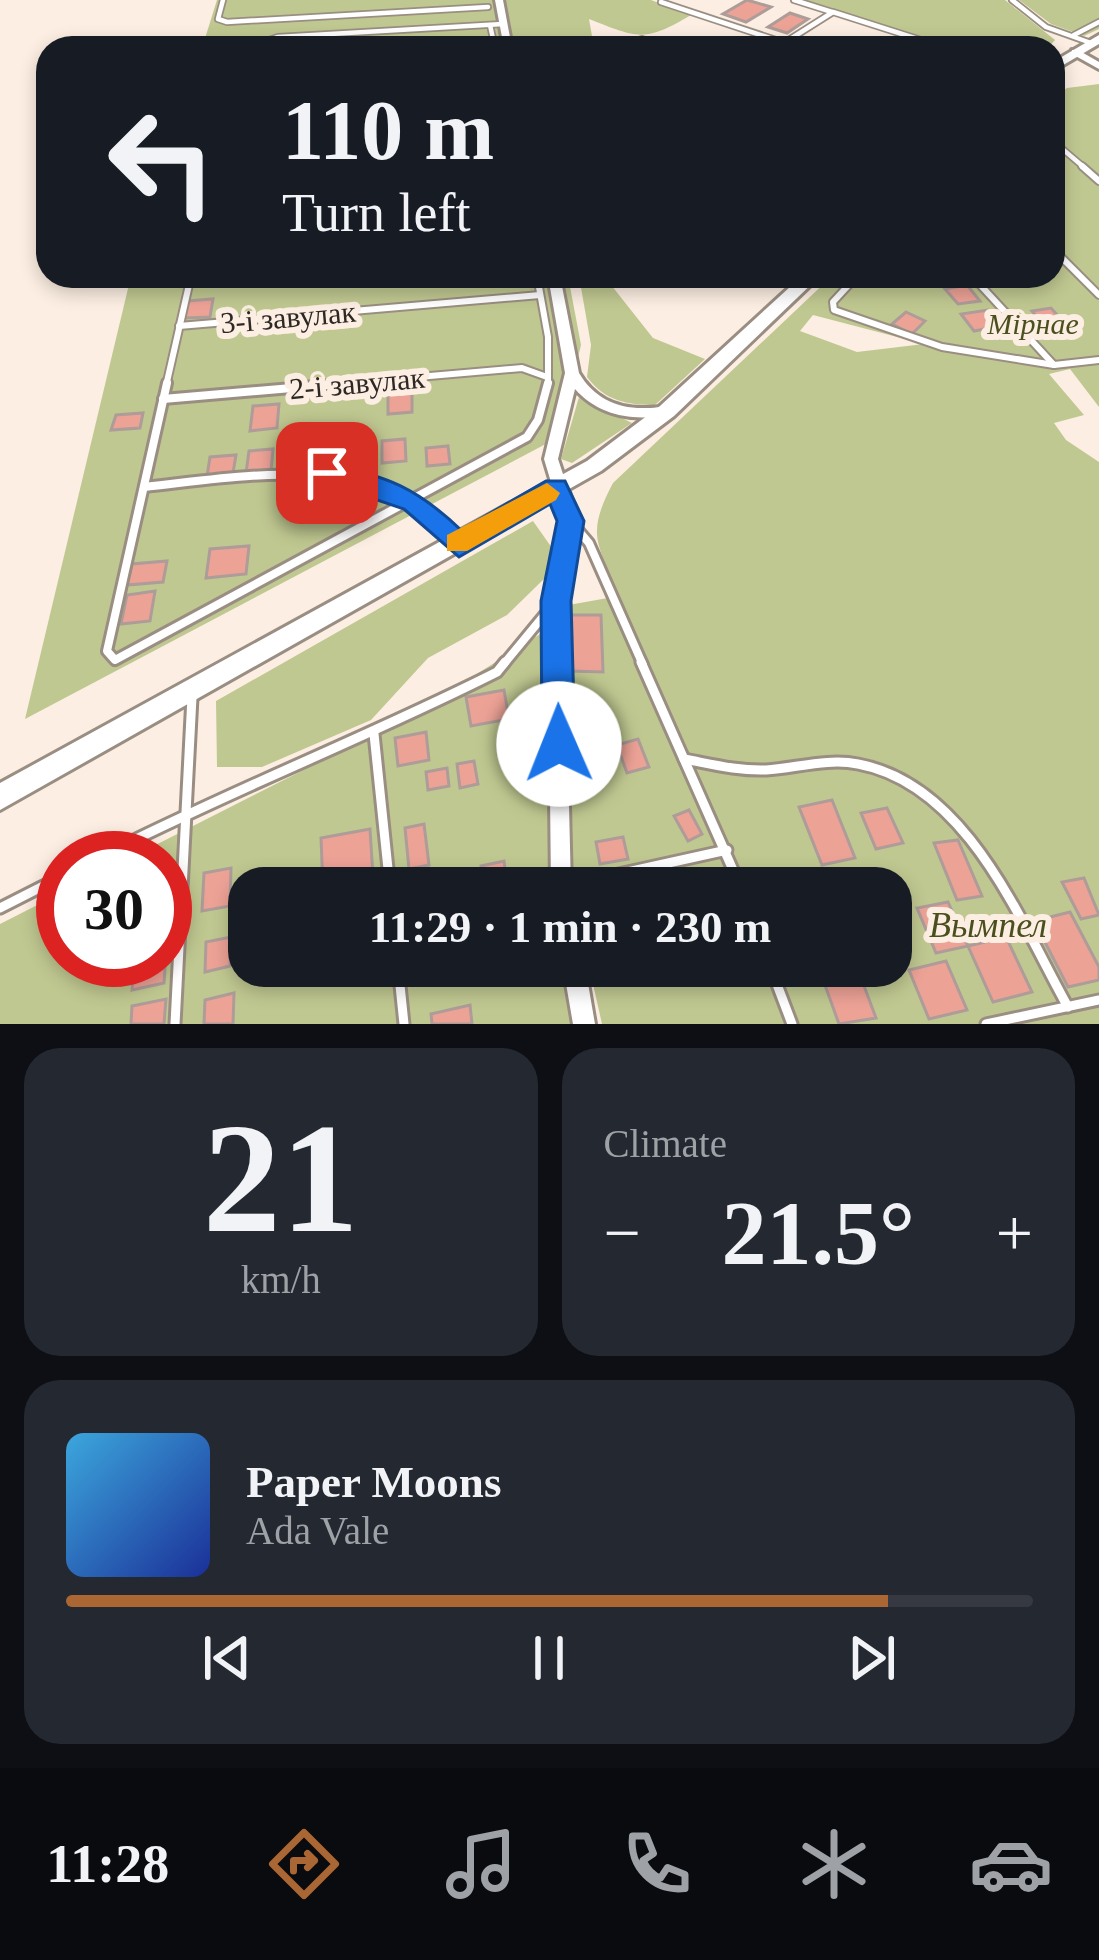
<!DOCTYPE html>
<meta charset="utf-8">
<style>
:root{--surface:#171b24;--page:#242831;--text:#f1f3f6;--muted:#9ea1a6;--line:#363941;--accent:#aa6734}
body{margin:0;font-family:"Times New Roman",serif;background:var(--page);color:var(--text);height:100vh;display:flex;flex-direction:column;font-size:45px;white-space:nowrap}
*{box-sizing:border-box;margin:0}
p{font-size:39px;color:var(--muted)}
.icon{flex:none;width:66px;height:66px;fill:none;stroke:currentColor;stroke-width:2;stroke-linecap:round;stroke-linejoin:round}
.map{position:relative;height:1024px;overflow:hidden}
.details{display:flex;flex-direction:column;gap:24px;padding:24px;background:#0d0f14;flex:1}
.details>*{flex:none}
.banner{position:absolute;left:36px;top:36px;width:1029px;height:252px;border-radius:36px;box-shadow:0 6px 18px #0003;background:#171b24;color:var(--text);overflow:hidden}
.speed{position:absolute;left:36px;top:831px;display:flex;gap:24px;font-size:60px;font-weight:700;text-align:center}
.speed>*{display:grid;place-content:center;width:156px;height:156px;border-radius:50%;background:var(--surface);box-shadow:0 6px 18px #0003;line-height:1}
.speed .limit{border:18px solid #d22;background:#fff;color:#111}
.pin{position:absolute;display:grid;place-items:center;width:102px;height:102px;color:#fff;margin:-51px;border-radius:24px;box-shadow:0 6px 18px #0006}
.me{position:absolute;width:132px;margin:-66px;rotate:359deg;stroke-linejoin:round;filter:drop-shadow(0 0 9px #0008)}
.turn{display:flex;align-items:center;gap:42px;height:252px;padding:0 48px;font-size:54px}
.turn .icon{width:156px;height:156px;stroke-width:2.5}
.turn b{display:block;font-size:84px;line-height:102px}
.big{font-size:90px;font-weight:600;line-height:1.1}
.details .tile{flex:1;display:flex;flex-direction:column;justify-content:center;gap:18px;min-width:0;padding:0 42px;border-radius:36px;background:var(--page)}
.details .dial{align-items:center;gap:0}
.dial b{font-size:156px;line-height:1}
.song{display:flex;align-items:center;gap:36px}
.cover{width:144px;height:144px;border-radius:18px;background:linear-gradient(135deg,hsl(200 70% 55%),hsl(230 70% 35%))}
.played{height:12px;border-radius:6px;background:linear-gradient(90deg,var(--accent) 85%,var(--line) 85%)}
.keys{display:flex;justify-content:space-around;direction:ltr}
.heat{display:flex;justify-content:space-between;align-items:center;font-size:66px;direction:ltr}
.details .tiles{flex:1;display:grid;gap:24px;grid-template-columns:1fr 1fr}
.tile:last-child{grid-column:span 2}
.trip{position:absolute;left:228px;top:867px;width:684px;height:120px;border-radius:36px;background:var(--surface);box-shadow:0 6px 18px #0003;font-weight:600;line-height:120px;text-align:center}
.dock{display:flex;height:192px;justify-content:space-around;align-items:center;background:#090b0e;color:var(--muted)}
.dock .icon{width:84px;height:84px}
.dock .current{color:var(--accent)}
.dock b{font-size:54px;color:var(--text)}
.map>svg:first-child{display:block}
.green{fill:#c0c891;fill-rule:evenodd}
.building{fill:#eda296;stroke:#ae9c98;stroke-width:3}
.lines{fill:none;stroke-linecap:round;stroke-linejoin:round}
.lane-far3-casing{stroke:#9a8e82;stroke-width:8}
.lane-far2-casing{stroke:#9a8e82;stroke-width:10}
.lane-far1-casing{stroke:#9a8e82;stroke-width:14}
.lane-casing{stroke:#9a8e82;stroke-width:15}
.street-casing{stroke:#9a8e82;stroke-width:6}
.secondary-casing{stroke:#9a8e82;stroke-width:6}
.lane-far3{stroke:#fff;stroke-width:4.5}
.lane-far2{stroke:#fff;stroke-width:6}
.lane-far1{stroke:#fff;stroke-width:8}
.lane{stroke:#fff;stroke-width:9}
.street{fill:#fff;fill-rule:evenodd}
.secondary{fill:#fff;fill-rule:evenodd}
.route{fill:#1a73e8;stroke:#114b97;stroke-width:3}
.slow{fill:#f59e0b}
.labels{text-anchor:middle;dominant-baseline:central;stroke-width:12;stroke-linejoin:round;paint-order:stroke}
.street-label{font-size:30px;fill:#2d2824;stroke:#fceee2}
.park-label{font-size:30px;font-style:italic;fill:#4a501d;stroke:#fceee2}
.near-park-label{font-size:36px;font-style:italic;fill:#4a501d;stroke:#fceee2}
</style>
<div class="map">
<svg width="1099" height="1024" viewBox="0 0 1099 1024">
<rect width="100%" height="100%" fill="#fceee2"/>
<g class="green">
<path d="M 217,0 L 651,0 L 691,15 C 644,43 638,38 589,19 L 592,36 L 571,48 L 202,48 Z"/>
<path d="M 803,0 L 1005,0 L 1055,40 L 1048,48 L 957,48 Z"/>
<path d="M 1019,0 L 1099,0 L 1099,29 L 1084,36 L 1051,24 Z"/>
<path d="M 1099,84 L 1099,407 L 1070,369 L 1049,374 L 1084,415 L 1054,423 L 1066,440 L 1099,462 L 1099,1024 L 602,1024 L 589,966 L 891,966 L 891,888 L 571,888 L 563,606 L 619,596 C 598,543 585,536 613,483 L 832,276 L 1053,276 L 1053,98 L 1067,88 ZM 813,315 L 924,344 L 857,352 L 800,331 Z"/>
<path d="M 131,276 L 568,276 L 581,345 L 559,437 L 25,719 Z"/>
<path d="M 579,276 L 604,276 L 653,338 L 705,359 L 655,405 C 627,405 605,401 587,377 L 591,345 Z"/>
<path d="M 579,397 L 632,423 L 572,463 L 561,459 Z"/>
<path d="M 533,521 L 552,548 L 546,577 L 507,615 L 428,658 L 371,720 L 262,767 L 217,767 L 216,701 Z"/>
<path d="M 545,631 L 550,888 L 249,888 L 249,966 L 563,966 L 573,1024 L 0,1024 L 0,924 L 63,892 L 63,960 L 165,960 L 165,858 L 130,858 L 410,716 Z"/>
</g>
<g class="building">
<path d="M 747,0 L 771,7 L 746,22 L 723,14 Z"/>
<path d="M 790,13 L 808,19 L 787,33 L 768,27 Z"/>
<path d="M 967,285 L 980,301 L 958,304 L 945,289 Z"/>
<path d="M 213,299 L 210,317 L 185,318 L 188,301 Z"/>
<path d="M 1051,308 L 1068,327 L 1049,330 L 1032,311 Z"/>
<path d="M 988,310 L 1001,326 L 974,331 L 961,314 Z"/>
<path d="M 906,312 L 925,321 L 912,334 L 892,324 Z"/>
<path d="M 412,386 L 412,412 L 388,414 L 388,388 Z"/>
<path d="M 279,404 L 277,428 L 250,431 L 253,406 Z"/>
<path d="M 143,413 L 140,428 L 111,430 L 116,415 Z"/>
<path d="M 405,439 L 406,461 L 382,463 L 382,441 Z"/>
<path d="M 321,440 L 320,466 L 290,468 L 292,443 Z"/>
<path d="M 448,446 L 450,464 L 427,466 L 426,448 Z"/>
<path d="M 273,449 L 271,471 L 246,473 L 249,451 Z"/>
<path d="M 236,455 L 233,473 L 207,476 L 210,457 Z"/>
<path d="M 249,546 L 246,574 L 206,578 L 210,549 Z"/>
<path d="M 167,561 L 163,582 L 127,585 L 132,564 Z"/>
<path d="M 155,591 L 150,621 L 121,624 L 127,595 Z"/>
<path d="M 568,615 L 601,615 L 603,672 L 569,671 Z"/>
<path d="M 504,690 L 509,719 L 471,726 L 466,697 Z"/>
<path d="M 426,732 L 429,760 L 398,766 L 395,738 Z"/>
<path d="M 638,739 L 649,767 L 627,773 L 617,745 Z"/>
<path d="M 474,761 L 478,784 L 460,788 L 457,764 Z"/>
<path d="M 447,768 L 449,786 L 428,790 L 426,772 Z"/>
<path d="M 832,800 L 855,858 L 822,865 L 799,807 Z"/>
<path d="M 887,808 L 903,843 L 876,849 L 861,813 Z"/>
<path d="M 689,810 L 702,834 L 688,841 L 674,816 Z"/>
<path d="M 424,824 L 429,865 L 409,869 L 405,828 Z"/>
<path d="M 370,829 L 373,877 L 323,888 L 321,838 Z"/>
<path d="M 623,837 L 628,859 L 600,864 L 596,842 Z"/>
<path d="M 958,840 L 982,896 L 957,900 L 934,843 Z"/>
<path d="M 504,861 L 506,876 L 483,882 L 481,866 Z"/>
<path d="M 231,868 L 230,906 L 202,911 L 204,873 Z"/>
<path d="M 1084,878 L 1099,915 L 1081,919 L 1062,882 Z"/>
<path d="M 948,902 L 968,946 L 936,953 L 917,908 Z"/>
<path d="M 1070,912 L 1099,967 L 1099,980 L 1068,987 L 1034,921 Z"/>
<path d="M 231,937 L 230,966 L 205,972 L 206,942 Z"/>
<path d="M 1006,937 L 1032,992 L 993,1002 L 968,946 Z"/>
<path d="M 166,954 L 164,983 L 132,990 L 134,961 L 165,960 Z"/>
<path d="M 946,961 L 967,1010 L 929,1019 L 909,970 Z"/>
<path d="M 857,967 L 876,1018 L 839,1024 L 821,974 Z"/>
<path d="M 234,993 L 233,1024 L 204,1024 L 205,1000 Z"/>
<path d="M 166,999 L 164,1024 L 131,1024 L 132,1006 Z"/>
<path d="M 470,1005 L 472,1024 L 432,1024 L 431,1014 Z"/>
</g>
<g class="lines">
<defs>
<g id="lane-far3">
<path d="M 223,0 L 218,19 L 227,22 L 488,7"/>
<path d="M 794,0 L 832,12"/>
<path d="M 1012,0 L 1046,27 L 1091,43"/>
<path d="M 661,2 L 785,43"/>
<path d="M 490,25 L 495,48"/>
<path d="M 1074,35 L 1099,22"/>
<path d="M 245,48 L 278,37 L 503,24"/>
<path d="M 609,48 L 642,39 L 676,48"/>
<path d="M 776,48 L 833,12 L 946,48"/>
<path d="M 1053,141 L 1086,169"/>
</g>
<g id="lane-far2">
<path d="M 1082,166 L 1099,181"/>
<path d="M 1053,249 L 1099,295"/>
<path d="M 537,276 L 548,337 L 548,386"/>
<path d="M 857,276 L 833,302 L 834,310 L 942,347 L 1054,365"/>
<path d="M 972,276 L 1054,365 L 1099,360"/>
<path d="M 179,326 L 540,295"/>
<path d="M 166,386 L 191,276"/>
<path d="M 315,386 L 522,368 L 547,377"/>
</g>
<g id="lane-far1">
<path d="M 167,383 L 107,651 L 115,660 L 527,437 L 538,420 L 548,383"/>
<path d="M 163,399 L 350,383"/>
<path d="M 144,487 C 263,474 362,452 456,542"/>
<path d="M 572,523 L 589,543 L 643,665"/>
<path d="M 503,665 L 555,602"/>
</g>
<g id="lane">
<path d="M 641,662 L 741,888"/>
<path d="M 374,734 L 390,888"/>
<path d="M 684,759 C 711,764 738,771 766,770 C 796,768 828,758 858,764 C 967,784 1020,921 1068,1007"/>
<path d="M 98,858 C 229,791 366,738 497,672 L 505,662"/>
<path d="M 564,886 L 727,850"/>
<path d="M 0,908 L 63,876"/>
<path d="M 398,966 L 404,1024"/>
<path d="M 770,966 L 792,1024"/>
<path d="M 175,1024 L 192,697"/>
<path d="M 986,1024 L 1099,1000"/>
</g>
<g id="street">
<path d="M 495,0 L 503,0 L 512,48 L 504,48 Z"/>
<path d="M 1072,50 L 1078,50 L 1099,62 L 1099,69 L 1072,54 Z"/>
<path d="M 548,276 L 560,276 L 579,373 C 594,398 617,409 646,408 C 658,408 664,405 674,411 L 672,414 C 636,422 600,417 575,389 L 558,459 L 579,522 L 564,601 L 571,888 L 551,888 L 548,601 L 563,522 L 544,459 L 565,373 Z"/>
<path d="M 563,966 L 585,966 L 595,1024 L 573,1024 Z"/>
</g>
<g id="secondary">
<path d="M 1099,35 L 1099,44 L 1053,71 L 1053,62 Z"/>
<path d="M 802,276 L 820,276 L 674,416 L 601,471 L 0,810 L 0,783 L 587,461 L 660,406 Z"/>
</g>
</defs>
<use href="#lane-far3" class="lane-far3-casing"/>
<use href="#lane-far2" class="lane-far2-casing"/>
<use href="#lane-far1" class="lane-far1-casing"/>
<use href="#lane" class="lane-casing"/>
<use href="#street" class="street-casing"/>
<use href="#secondary" class="secondary-casing"/>
<use href="#lane-far3" class="lane-far3"/>
<use href="#lane-far2" class="lane-far2"/>
<use href="#lane-far1" class="lane-far1"/>
<use href="#lane" class="lane"/>
<use href="#street" class="street"/>
<use href="#secondary" class="secondary"/>
</g>
<path class="route" d="M 327,463 C 388,477 416,487 461,530 L 546,481 L 565,481 L 584,521 L 571,601 L 575,744 L 570,755 L 559,759 L 547,755 L 542,744 L 541,601 L 557,521 L 550,504 L 459,557 L 404,509 L 318,480 L 314,473 Z"/>
<path class="slow" d="M 547,483 L 560,493 L 556,500 L 467,551 L 447,551 L 447,535 Z"/>
<g class="labels">
<g class="street-label">
<text transform="translate(288 317) rotate(-5)">3-і завулак</text>
<text transform="translate(357 383) rotate(-5)">2-і завулак</text>
</g>
<g class="park-label">
<text x="1033" y="323">Мірнае</text>
</g>
<g class="near-park-label">
<text x="988" y="925">Вымпел</text>
</g>
</g>
</svg>
<div class="speed"><div class="limit">30</div></div>
<div class="pin" style="left:327px;top:473px;background:#d93025"><svg class="icon" aria-label="arrive" viewBox="0 0 24 24"><path d="M6 21V4h12l-3 4 3 4H6"/></svg></div>
<svg class="me" style="left:559px;top:744px" viewBox="-20 -20 40 40"><circle r="19" fill="#fff"/><path d="M0-13L10 11 0 6-10 11z" fill="#1a73e8"/></svg>
<div class="trip">11:29 · 1 min · 230 m</div>
<div class="banner">
<div class="turn"><svg class="icon" aria-label="left" viewBox="0 0 24 24"><path d="M17 20v-9H6M10 6l-5 5 5 5"/></svg><div><b>110 m</b>Turn left</div></div>
</div>
</div>
<section class="details">
<div class="tiles">
<div class="tile dial"><b>21</b><p>km/h</p></div>
<div class="tile"><p>Climate</p>
<div class="heat"><a>−</a><b class="big">21.5°</b><a>+</a></div>
</div>
<div class="tile">
<div class="song"><i class="cover"></i><div><b>Paper Moons</b><p>Ada Vale</p></div></div>
<div class="played"></div>
<div class="keys"><svg class="icon" aria-label="previous" viewBox="0 0 24 24"><path d="M18 5L8 12l10 7zM5 5v14"/></svg><svg class="icon" aria-label="pause" viewBox="0 0 24 24"><path d="M8 5v14M16 5v14"/></svg><svg class="icon" aria-label="next" viewBox="0 0 24 24"><path d="M6 5l10 7-10 7zM19 5v14"/></svg></div>
</div>
</div>
</section>
<nav class="dock">
<b>11:28</b>
<svg class="icon current" aria-label="directions" viewBox="0 0 24 24"><path d="M12 3l9 9-9 9-9-9zM9 14v-3h6M13 9l2 2-2 2"/></svg>
<svg class="icon" aria-label="music" viewBox="0 0 24 24"><path d="M9 18V5l10-2v13"/><circle cx="6" cy="18" r="3"/><circle cx="16" cy="16" r="3"/></svg>
<svg class="icon" aria-label="phone" viewBox="0 0 24 24"><path d="M5 4h4l2 5-3 2q2 4 5 5l2-3 5 2v4C11 20 4 13 5 4z"/></svg>
<svg class="icon" aria-label="climate" viewBox="0 0 24 24"><path d="M12 3v18M4 7l16 10M4 17L20 7"/></svg>
<svg class="icon" aria-label="car" viewBox="0 0 24 24"><path d="M5 17H2v-5l4-1 3-4h7l3 4 3 1v5h-3M9 17h6M6 11h13"/><circle cx="7" cy="17" r="2"/><circle cx="17" cy="17" r="2"/></svg>
</nav>
